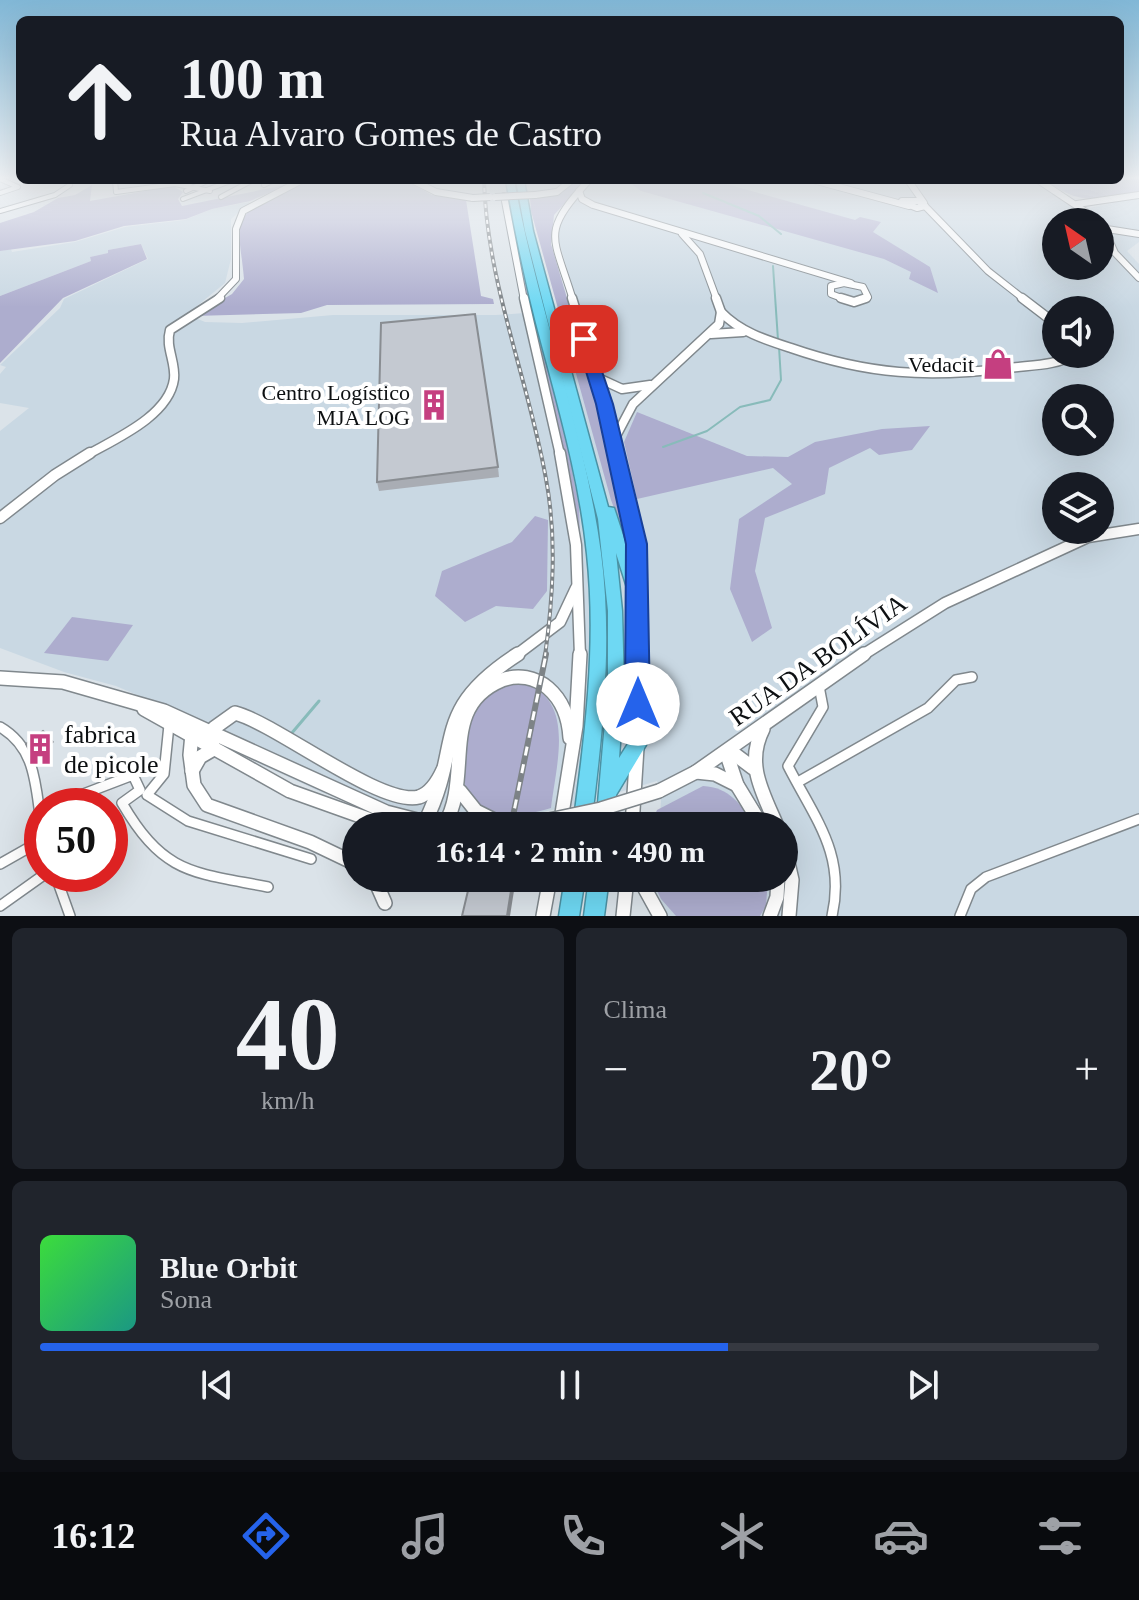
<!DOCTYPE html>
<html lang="pt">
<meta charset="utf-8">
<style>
:root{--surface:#171b24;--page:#20242c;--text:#f1f3f6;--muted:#9ea1a6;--line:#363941;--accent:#2563eb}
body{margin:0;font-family:Georgia,serif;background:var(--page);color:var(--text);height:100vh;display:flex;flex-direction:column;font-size:30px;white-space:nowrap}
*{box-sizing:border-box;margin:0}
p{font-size:26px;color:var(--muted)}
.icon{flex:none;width:44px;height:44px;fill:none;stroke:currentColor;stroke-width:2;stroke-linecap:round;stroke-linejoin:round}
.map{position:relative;height:916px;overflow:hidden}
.details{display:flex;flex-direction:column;gap:12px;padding:12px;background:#0d0f14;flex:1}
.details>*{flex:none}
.banner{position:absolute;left:16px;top:16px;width:1108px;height:168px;border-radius:12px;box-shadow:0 8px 32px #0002;background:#171b24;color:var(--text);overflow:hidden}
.needle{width:52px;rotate:326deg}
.controls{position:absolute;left:1042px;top:208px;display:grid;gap:16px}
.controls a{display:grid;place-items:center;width:72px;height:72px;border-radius:50%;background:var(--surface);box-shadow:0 8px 32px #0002;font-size:40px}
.speed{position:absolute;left:24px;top:788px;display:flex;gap:16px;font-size:40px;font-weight:700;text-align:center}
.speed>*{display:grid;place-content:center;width:104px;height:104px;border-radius:50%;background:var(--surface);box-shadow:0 8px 32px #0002;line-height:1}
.speed .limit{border:12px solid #d22;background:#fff;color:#111}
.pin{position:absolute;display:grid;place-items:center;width:68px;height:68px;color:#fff;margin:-34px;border-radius:16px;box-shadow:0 4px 12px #0006}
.me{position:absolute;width:88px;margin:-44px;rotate:0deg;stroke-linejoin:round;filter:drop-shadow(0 0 6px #0008)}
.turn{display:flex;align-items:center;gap:28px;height:168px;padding:0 32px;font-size:36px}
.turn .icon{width:104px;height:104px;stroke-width:2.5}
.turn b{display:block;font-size:56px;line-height:68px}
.big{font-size:60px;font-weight:600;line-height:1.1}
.details .card{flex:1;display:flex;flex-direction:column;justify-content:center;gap:12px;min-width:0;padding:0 28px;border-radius:12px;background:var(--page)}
.details .dial{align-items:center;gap:0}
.dial b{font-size:104px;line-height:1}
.song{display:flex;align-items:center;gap:24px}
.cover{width:96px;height:96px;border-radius:12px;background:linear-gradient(135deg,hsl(120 70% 55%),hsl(170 70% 35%))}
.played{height:8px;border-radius:4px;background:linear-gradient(90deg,var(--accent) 65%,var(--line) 65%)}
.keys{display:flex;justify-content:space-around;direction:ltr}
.heat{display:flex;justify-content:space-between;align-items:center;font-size:44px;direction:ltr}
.details .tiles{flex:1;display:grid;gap:12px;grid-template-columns:1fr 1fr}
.card:last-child{grid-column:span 2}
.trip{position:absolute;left:342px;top:812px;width:456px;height:80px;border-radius:40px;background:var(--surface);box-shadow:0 8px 32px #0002;font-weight:600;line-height:80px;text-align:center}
.menu{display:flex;height:128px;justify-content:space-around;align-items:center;background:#090b0e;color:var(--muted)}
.menu .icon{width:56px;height:56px}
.menu .on{color:var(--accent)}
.menu b{font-size:36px;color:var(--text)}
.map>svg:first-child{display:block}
.built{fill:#c9d8e3;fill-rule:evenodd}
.green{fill:#adadce}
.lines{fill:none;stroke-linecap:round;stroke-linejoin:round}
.stream-far1{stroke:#88bbba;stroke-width:2}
.stream{stroke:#88bbba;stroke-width:3}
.street-far1-casing{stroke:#80888d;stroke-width:6}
.street-casing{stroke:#80888d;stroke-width:12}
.secondary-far3-casing{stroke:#80888d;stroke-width:8}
.secondary-far2-casing{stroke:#80888d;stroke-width:11}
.secondary-far1-casing{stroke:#80888d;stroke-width:13}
.secondary-casing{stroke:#80888d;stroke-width:16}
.highway-casing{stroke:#4c92a4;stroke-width:3}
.street-far1{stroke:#fff;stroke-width:4}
.street{stroke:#fff;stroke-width:9}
.secondary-far3{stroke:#fff;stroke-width:6}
.secondary-far2{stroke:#fff;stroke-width:8}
.secondary-far1{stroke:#fff;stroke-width:10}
.secondary{stroke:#fff;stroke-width:13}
.highway{fill:#6ed8f3;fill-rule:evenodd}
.rail-far1-casing{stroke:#7d8387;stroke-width:4}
.rail-casing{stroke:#7d8387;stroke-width:6}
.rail-far1{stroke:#fff;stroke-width:2;stroke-dasharray:4;stroke-linecap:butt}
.rail{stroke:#fff;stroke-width:3;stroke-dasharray:9;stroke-linecap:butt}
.secondary-bridge-far1-casing{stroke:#80888d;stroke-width:8;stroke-linecap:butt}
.secondary-bridge-casing{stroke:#80888d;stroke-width:16;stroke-linecap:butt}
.secondary-bridge-far1{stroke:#fff;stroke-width:6}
.secondary-bridge{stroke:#fff;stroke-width:13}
.wall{fill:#a9adb4}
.shaded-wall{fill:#898d92}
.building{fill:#c4c9d1;stroke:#898d92;stroke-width:2}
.route{fill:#2563eb;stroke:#184099;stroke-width:2}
.labels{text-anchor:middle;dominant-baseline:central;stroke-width:8;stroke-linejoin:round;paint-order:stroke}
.poi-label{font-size:22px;fill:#0d1012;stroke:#fff;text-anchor:end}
.near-street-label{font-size:26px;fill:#0d1012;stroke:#fff}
.near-poi-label{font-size:26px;fill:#0d1012;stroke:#fff;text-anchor:start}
</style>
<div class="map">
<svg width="1139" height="916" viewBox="0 0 1139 916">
<rect width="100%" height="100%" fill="#dbe3e9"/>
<path class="built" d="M 454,180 L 1034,180 L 1081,210 L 1139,197 L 1139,242 L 1127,251 L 1139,264 L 1139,916 L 651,916 L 654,878 L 784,878 L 784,826 L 659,826 L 661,801 L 657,781 L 576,805 L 508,819 L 395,814 L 323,793 L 260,764 L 177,712 L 116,686 L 64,672 L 0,648 L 0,431 L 29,408 L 0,403 L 0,374 L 6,367 L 0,365 L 60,308 L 64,299 L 148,259 L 141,244 L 108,250 L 108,253 L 90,257 L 91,261 L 0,296 L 0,251 L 11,249 L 12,252 L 75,242 L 125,227 L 185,220 L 212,209 L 250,202 L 231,219 L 231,259 L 225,283 L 197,306 L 193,317 L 205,322 L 242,323 L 333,315 L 496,315 L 579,309 L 558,238 L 559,223 L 571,201 L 546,197 L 544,193 L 489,196 L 490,182 ZM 1056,222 L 1100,222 L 1100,266 L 1056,266 ZM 1056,310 L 1100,310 L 1100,354 L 1056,354 ZM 1056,398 L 1100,398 L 1100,442 L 1056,442 ZM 1056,486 L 1100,486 L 1100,530 L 1056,530 Z"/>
<g class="green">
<path d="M 1139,179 L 1139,193 C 1097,200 1081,206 1045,180 Z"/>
<path d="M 305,180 L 404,180 L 432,195 L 466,200 L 481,296 L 493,299 L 494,304 L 327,305 L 301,313 L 194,316 L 232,294 L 244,279 C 240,231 227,216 277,195 C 287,191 298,188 305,180 Z"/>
<path d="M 577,180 L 586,180 L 554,215 L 551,244 L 606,430 L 633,558 L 611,500 L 531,211 L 530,198 L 562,193 Z"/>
<path d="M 626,180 L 712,180 L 855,220 L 860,217 L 881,222 L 873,232 L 930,267 L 938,293 L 909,279 L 911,272 L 884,259 L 641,191 Z"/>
<path d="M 290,184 L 250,201 L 212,209 L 186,219 L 124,226 L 75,241 L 0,251 L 0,223 L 34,212 L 58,198 L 75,195 L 92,185 L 90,201 L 173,186 L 183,192 L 178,199 L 182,206 Z"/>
<path d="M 507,192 L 510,216 L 568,449 L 579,505 L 580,539 L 563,449 L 510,227 Z"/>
<path d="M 141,244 L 147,259 L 63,298 L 0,363 L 0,296 L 91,261 L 90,257 L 108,253 L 108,250 Z"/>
<path d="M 637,412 L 747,456 L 788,457 L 815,442 L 882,429 L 930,426 L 912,450 L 879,455 L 870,448 L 829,468 L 825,494 L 765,518 L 755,571 L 772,628 L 752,642 L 730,589 L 739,519 L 792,484 L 773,468 L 637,499 L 624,442 Z"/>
<path d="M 535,516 L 548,520 L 547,591 L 533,609 L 496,606 L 465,622 L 435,596 L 442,571 L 512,542 Z"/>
<path d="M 72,617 L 133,625 L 108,661 L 44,653 Z"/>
<path d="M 517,682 C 578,694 556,764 551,808 C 490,826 453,815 466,744 C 468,730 469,714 479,703 C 488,691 503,686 517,682 Z"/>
<path d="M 703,786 C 729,787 742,805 754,826 L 650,826 L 657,810 Z"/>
<path d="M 651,878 L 768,878 L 766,906 L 760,916 L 676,916 L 661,899 Z"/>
</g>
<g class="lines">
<g class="stream-far1">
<path d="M 703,193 L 759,216 L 781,234"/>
<path d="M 773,266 L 778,340"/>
<path d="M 663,447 L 707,431 L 740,407 L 770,400 L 781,380 L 779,347"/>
</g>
<path class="stream" d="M 291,734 L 319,701"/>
<defs>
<g id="street-far1">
<path d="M 0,179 L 18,187 L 0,193"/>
<path d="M 115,180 L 116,192 L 175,184 L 210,191"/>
<path d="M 186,185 L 197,180"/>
<path d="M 264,185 L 274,180"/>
<path d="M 186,191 L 209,180"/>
<path d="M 221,197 L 253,180"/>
<path d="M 183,199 L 233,180"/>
<path d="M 0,211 L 55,195 L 70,185 L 68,180"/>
</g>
<g id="street">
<path d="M 819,686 L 823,707 L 788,766 C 815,819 846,854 832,916"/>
<path d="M 169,725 L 164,774 L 147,795 L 188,821 L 311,859"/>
<path d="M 0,727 C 38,749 35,789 42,828"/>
<path d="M 798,782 L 928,708 L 956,680 L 972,677"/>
<path d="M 52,806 L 133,775 L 140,790 L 122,803 C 164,875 192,872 268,887"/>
<path d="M 0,864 L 37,843"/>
<path d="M 55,874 L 70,916"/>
<path d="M 0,906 L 45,874"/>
<path d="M 960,916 L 971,889 L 986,877 L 1139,819"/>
</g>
<g id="secondary-far3">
<path d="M 412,180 L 436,192 L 473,198"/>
<path d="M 813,180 L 909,206"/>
<path d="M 908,180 L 924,203"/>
<path d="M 1038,180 L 1101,222 L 1115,253 L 1139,278"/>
<path d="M 579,191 L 582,199 L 593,205 L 851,283"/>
<path d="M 535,195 L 557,192 L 572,180"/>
<path d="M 504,196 L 524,300"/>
<path d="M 902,201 L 918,201 L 925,206 L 917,208 L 907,204"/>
<path d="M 1077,204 L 1139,195"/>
<path d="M 925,206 L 988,271 L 1025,300"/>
<path d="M 1107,229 L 1139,234"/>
<path d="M 682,234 L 700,254 L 717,300"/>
<path d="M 216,300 L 236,279 L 236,229 L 243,211 L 302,180"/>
<path d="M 573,300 C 553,234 540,234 589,180"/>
<path d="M 847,300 L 831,294 L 831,286 L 844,283 L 863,287 L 868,297 L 861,300"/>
</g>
<g id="secondary-far2">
<path d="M 524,298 L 560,455"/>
<path d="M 572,298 L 605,404 L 616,455"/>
<path d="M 841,298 L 854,302 L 866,298"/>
<path d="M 1022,298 L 1056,324"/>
<path d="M 721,312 C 740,332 766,340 791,348 C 869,375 928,378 1009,368 C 1031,365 1056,366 1075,354"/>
<path d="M 711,334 L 743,332"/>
<path d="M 596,377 L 622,389 L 650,385"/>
<path d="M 615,438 L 633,404 L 719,324 L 721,312 L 716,298"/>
<path d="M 87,455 C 115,439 169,416 174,379 C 176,362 165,347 170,330 L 220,298"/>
</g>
<g id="secondary-far1">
<path d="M 560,453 L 576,545 L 580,656"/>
<path d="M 616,453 L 636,544 L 637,656"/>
<path d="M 0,518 L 55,475 L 90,453"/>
<path d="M 515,656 L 560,622 L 576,588"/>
<path d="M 861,656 L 945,603 L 1088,537 L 1139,529"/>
</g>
<g id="secondary">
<path d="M 0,678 L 63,682 L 164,711 L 386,812 L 425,822 L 523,825"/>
<path d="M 144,709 L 290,791 L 388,826"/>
<path d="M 763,729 C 745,764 763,793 777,826"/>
<path d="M 192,734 L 190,755 L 194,785 L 207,805 L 310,842 L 356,864"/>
<path d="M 729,750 L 753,768"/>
<path d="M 726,752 L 737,785 L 762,826"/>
<path d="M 192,771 L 200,757 L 212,750 L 214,728 L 235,713 C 277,724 381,807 419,797 C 431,793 438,781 443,770"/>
<path d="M 696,772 L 715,774 L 737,785"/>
<path d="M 460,791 L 476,811 L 500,823"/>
<path d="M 659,791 L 696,772 L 864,654"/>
<path d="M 425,822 C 464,744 428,712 518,654"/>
<path d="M 444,826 C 474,776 437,707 502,680 C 518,674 535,677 548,688 C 563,701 569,719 570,738"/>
<path d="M 560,826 L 576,726 L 580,654"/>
<path d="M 632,826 L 638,732 L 637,654"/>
<path d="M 784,845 L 792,880 L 789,916"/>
<path d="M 374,878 L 385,903"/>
<path d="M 639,878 L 660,916"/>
<path d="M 543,916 L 550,878"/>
<path d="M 623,916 L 627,878"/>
<path d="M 770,916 L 777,897 L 778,878"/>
</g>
<g id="highway">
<path d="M 506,180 L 514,180 C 537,306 584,427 601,553 C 613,644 602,736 591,826 L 573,826 C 585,736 597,645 587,554 C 579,475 556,399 536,323 C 524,275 514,228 506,180 Z"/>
<path d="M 516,180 L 524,180 L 533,231 L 608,507 L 614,508 L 615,511 L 643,596 L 641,600 L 636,602 L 631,600 L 616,553 L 622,611 L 624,688 L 619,758 L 631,739 L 637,737 L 643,739 L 646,745 L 616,795 L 614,826 L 596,826 L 608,688 L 608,611 L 598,519 L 525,231 Z"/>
<path d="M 565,878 L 585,878 L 579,916 L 559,916 Z"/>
<path d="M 589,878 L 609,878 L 604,916 L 584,916 Z"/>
</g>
</defs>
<use href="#street-far1" class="street-far1-casing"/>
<use href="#street" class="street-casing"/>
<use href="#secondary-far3" class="secondary-far3-casing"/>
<use href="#secondary-far2" class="secondary-far2-casing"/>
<use href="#secondary-far1" class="secondary-far1-casing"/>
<use href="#secondary" class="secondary-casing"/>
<use href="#highway" class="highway-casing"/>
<use href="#street-far1" class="street-far1"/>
<use href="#street" class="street"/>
<use href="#secondary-far3" class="secondary-far3"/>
<use href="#secondary-far2" class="secondary-far2"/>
<use href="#secondary-far1" class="secondary-far1"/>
<use href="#secondary" class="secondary"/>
<use href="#highway" class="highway"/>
<defs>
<path id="rail-far1" d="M 484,180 C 487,284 528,378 546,479 C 557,538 553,598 545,656"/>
<path id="rail" d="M 511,826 L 546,654"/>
</defs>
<use href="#rail-far1" class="rail-far1-casing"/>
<use href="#rail" class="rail-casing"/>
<use href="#rail-far1" class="rail-far1"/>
<use href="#rail" class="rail"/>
<defs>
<g id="secondary-bridge-far1">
<path d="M 495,197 L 535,195"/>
<path d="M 473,198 L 490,197"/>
</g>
<path id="secondary-bridge" d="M 530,824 L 601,809 L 659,791"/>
</defs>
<use href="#secondary-bridge-far1" class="secondary-bridge-far1-casing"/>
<use href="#secondary-bridge" class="secondary-bridge-casing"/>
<use href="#secondary-bridge-far1" class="secondary-bridge-far1"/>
<use href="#secondary-bridge" class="secondary-bridge"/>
</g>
<path class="wall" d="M 498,467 L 499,477 L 379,491 L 377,482 Z"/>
<g class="shaded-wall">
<path d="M 49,736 L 54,742 L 36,758 L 30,752 Z"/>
<path d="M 513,878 L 516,878 L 510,916 L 507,916 Z"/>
</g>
<g class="building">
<path d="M 475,314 L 498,467 L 377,482 L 381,323 Z"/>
<path d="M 43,731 L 49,736 L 30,752 L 26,744 Z"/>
<path d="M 471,878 L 513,878 L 507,916 L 462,916 Z"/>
</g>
<linearGradient id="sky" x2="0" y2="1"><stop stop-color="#81b7d6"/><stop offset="0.58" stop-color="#eff2f5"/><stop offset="1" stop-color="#eff2f5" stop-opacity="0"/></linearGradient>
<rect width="1139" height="307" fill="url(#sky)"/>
<path class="route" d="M 584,335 L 591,339 L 613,404 L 647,544 L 650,704 L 647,712 L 638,715 L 629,712 L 625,704 L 626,544 L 596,404 L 576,339 Z"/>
<defs>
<symbol id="shop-bare" viewBox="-9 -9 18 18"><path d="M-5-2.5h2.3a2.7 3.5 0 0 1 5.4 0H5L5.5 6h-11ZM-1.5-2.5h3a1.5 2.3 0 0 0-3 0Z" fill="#c53f80" stroke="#fff" stroke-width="2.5" paint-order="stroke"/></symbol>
<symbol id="building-bare" viewBox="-9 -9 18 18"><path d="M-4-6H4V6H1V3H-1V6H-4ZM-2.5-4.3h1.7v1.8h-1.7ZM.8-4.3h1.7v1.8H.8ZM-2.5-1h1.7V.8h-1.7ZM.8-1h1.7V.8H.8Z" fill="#c53f80" stroke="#fff" stroke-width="2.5" paint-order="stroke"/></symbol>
</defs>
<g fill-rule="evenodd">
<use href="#shop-bare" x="976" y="342" width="44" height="44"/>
<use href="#building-bare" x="412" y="383" width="44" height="44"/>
<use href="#building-bare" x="18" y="727" width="44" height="44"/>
</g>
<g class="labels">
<g class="poi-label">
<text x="974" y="364">Vedacit</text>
<text x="410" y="392">Centro Logístico<tspan x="410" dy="25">MJA LOG</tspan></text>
</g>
<g class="near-street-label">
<text transform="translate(818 660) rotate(-35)">RUA DA BOLÍVIA</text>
</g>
<g class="near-poi-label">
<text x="64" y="734">fabrica<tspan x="64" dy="30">de picole</tspan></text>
</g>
</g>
</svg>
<div class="controls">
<a><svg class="needle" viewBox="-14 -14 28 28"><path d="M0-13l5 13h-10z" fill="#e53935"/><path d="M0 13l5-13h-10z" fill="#9ea1a6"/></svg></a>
<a><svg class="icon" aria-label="sound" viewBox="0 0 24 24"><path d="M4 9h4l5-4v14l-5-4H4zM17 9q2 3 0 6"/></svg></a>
<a><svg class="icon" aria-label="search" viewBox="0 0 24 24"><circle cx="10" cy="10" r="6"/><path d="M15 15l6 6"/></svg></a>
<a><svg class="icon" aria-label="layers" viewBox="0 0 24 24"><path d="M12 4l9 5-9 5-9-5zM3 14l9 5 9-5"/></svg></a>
</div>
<div class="speed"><div class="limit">50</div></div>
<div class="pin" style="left:584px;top:339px;background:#d93025"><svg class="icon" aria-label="arrive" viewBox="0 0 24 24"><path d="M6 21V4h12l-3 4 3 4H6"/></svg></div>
<svg class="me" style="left:638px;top:704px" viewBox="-20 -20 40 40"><circle r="19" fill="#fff"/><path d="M0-13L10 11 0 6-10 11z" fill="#2563eb"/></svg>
<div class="trip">16:14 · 2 min · 490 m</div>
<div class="banner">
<div class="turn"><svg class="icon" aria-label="ahead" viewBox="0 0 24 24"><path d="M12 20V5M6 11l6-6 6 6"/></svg><div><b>100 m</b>Rua Alvaro Gomes de Castro</div></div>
</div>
</div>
<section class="details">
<div class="tiles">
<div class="card dial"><b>40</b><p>km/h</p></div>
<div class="card"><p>Clima</p>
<div class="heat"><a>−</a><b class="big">20°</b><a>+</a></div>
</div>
<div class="card">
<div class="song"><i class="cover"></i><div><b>Blue Orbit</b><p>Sona</p></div></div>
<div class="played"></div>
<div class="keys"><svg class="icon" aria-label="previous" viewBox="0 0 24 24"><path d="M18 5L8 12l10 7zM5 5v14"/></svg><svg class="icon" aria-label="pause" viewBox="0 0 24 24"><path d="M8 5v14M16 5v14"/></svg><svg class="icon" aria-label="next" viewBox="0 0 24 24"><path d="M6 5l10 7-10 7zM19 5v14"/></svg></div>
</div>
</div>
</section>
<nav class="menu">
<b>16:12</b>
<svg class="icon on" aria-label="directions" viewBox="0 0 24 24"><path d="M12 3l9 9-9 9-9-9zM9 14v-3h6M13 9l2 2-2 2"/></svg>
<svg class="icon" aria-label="music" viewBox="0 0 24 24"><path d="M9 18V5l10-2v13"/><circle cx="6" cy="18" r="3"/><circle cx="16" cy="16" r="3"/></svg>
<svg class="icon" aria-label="phone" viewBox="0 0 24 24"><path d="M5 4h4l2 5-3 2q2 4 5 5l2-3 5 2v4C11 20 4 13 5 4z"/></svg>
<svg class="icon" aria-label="climate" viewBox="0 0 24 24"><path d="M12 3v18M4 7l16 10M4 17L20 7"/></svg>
<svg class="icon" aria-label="car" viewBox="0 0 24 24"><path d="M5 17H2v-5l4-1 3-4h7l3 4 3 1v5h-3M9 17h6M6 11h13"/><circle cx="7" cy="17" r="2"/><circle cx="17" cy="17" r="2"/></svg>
<svg class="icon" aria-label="filters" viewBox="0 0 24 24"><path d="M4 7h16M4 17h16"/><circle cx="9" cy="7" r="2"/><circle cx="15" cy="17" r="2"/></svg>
</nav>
